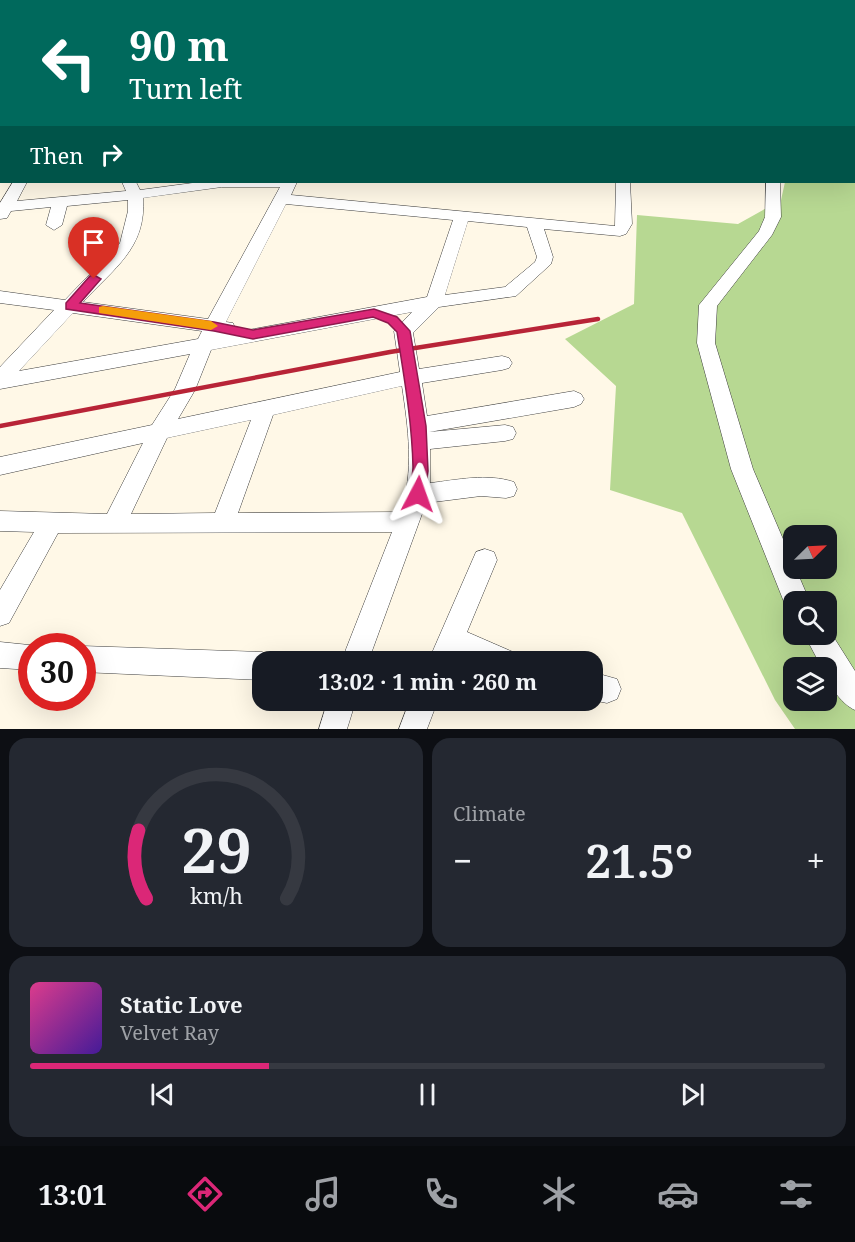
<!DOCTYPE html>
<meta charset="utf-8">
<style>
:root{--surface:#171b24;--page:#242831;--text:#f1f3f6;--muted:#9ea1a6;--line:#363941;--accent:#db2777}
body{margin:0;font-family:"Noto Serif",serif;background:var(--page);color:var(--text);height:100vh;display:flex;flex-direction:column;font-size:22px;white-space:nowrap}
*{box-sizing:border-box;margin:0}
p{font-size:20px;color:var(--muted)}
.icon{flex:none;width:33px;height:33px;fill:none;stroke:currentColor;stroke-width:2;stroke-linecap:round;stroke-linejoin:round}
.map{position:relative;height:729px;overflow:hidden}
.drawer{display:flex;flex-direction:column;gap:9px;padding:9px;background:#0d0f14;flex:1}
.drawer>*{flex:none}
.banner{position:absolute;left:0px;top:0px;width:855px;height:183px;box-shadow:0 6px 24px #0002;background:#00695c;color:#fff;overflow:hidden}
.needle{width:39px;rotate:66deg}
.fabs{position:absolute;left:783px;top:525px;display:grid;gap:12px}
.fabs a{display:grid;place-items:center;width:54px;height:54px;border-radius:12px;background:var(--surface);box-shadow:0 6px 24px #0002;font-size:30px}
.speed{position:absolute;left:18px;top:633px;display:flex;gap:12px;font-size:30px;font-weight:700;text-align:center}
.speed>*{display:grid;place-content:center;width:78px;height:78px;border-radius:50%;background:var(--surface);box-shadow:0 6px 24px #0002;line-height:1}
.speed .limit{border:9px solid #d22;background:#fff;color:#111}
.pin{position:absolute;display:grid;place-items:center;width:51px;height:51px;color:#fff;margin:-62px -26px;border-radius:50% 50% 50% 0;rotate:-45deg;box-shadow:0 0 6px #0007}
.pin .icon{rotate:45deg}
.me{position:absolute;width:66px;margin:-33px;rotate:4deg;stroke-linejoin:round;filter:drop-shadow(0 0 4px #0008)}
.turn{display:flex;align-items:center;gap:21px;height:126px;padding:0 30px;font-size:27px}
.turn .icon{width:78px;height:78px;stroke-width:2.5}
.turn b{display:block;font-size:42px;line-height:51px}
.then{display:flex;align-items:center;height:57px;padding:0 30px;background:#0003;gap:12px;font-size:22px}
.big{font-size:45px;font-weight:700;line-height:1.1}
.drawer .tile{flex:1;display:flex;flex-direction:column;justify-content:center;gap:9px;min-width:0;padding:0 21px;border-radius:18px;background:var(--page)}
.drawer .dial{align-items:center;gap:0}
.dial svg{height:156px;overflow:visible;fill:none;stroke:var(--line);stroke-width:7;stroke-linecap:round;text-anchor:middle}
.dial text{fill:var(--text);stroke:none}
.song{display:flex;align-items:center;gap:18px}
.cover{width:72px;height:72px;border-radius:9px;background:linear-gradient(135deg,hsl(330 70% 55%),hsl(260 70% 35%))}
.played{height:6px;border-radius:3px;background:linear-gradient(90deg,var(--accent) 30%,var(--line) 30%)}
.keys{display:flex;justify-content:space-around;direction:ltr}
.heat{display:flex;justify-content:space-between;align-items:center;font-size:33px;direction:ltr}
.drawer .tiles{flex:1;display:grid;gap:9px;grid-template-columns:1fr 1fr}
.tile:last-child{grid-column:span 2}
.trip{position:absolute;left:252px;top:651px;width:351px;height:60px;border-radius:18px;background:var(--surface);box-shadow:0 6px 24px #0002;font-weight:700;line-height:60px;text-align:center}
.tab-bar{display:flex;height:96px;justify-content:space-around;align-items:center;background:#090b0e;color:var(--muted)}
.tab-bar .icon{width:42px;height:42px}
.tab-bar .selected{color:var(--accent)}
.tab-bar b{font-size:27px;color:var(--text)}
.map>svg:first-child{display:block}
.forest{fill:#b7d892;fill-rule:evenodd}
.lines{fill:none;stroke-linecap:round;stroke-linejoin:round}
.minor-casing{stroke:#3d3d3d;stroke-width:1}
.major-casing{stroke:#1b1b1b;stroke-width:2}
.minor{fill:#fff;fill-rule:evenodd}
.major{fill:#f8c65e;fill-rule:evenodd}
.rail-far1{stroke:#b82437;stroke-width:3}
.rail{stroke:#b82437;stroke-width:4.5}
.route{fill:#db2777;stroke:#8e194d;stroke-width:1.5}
.slow{fill:#f59e0b}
</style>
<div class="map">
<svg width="855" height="729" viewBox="0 0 855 729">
<rect width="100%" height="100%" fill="#fff8e7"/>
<path class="forest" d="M 754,0 L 855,0 L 855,729 L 795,729 L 775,700 L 682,513 L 610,490 L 616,386 L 565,339 L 634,304 L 637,215 L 738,224 L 781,200 L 785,182 L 854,182 L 854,2 ZM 794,536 L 826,536 L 826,568 L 794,568 ZM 794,602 L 826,602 L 826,634 L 794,634 ZM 794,668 L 826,668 L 826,700 L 794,700 Z"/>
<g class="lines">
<defs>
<g id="minor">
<path d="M 84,0 L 97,0 L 83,2 Z"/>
<path d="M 147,0 L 167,0 L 168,2 L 146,2 Z"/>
<path d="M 379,0 L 389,0 L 378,2 Z"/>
<path d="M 589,0 L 599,0 L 600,2 L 590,2 Z"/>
<path d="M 632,0 L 645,0 L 646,2 L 633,2 Z"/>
<path d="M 0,1 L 4,2 L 2,2 L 2,7 Z"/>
<path d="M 0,42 L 2,42 L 0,49 Z"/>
<path d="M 0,145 L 2,145 L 0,154 Z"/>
<path d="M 13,182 L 27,182 L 17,201 L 126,191 L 122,182 L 136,182 L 140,190 L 200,182 L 297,182 L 291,195 L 615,226 L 616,182 L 630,182 L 632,224 L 626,234 L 620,236 L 544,229 L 553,257 L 551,264 L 516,296 L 439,307 L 413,333 L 419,369 L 502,356 L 509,358 L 512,363 L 509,368 L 502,370 L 422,383 L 427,416 L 574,391 L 581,394 L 584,399 L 581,404 L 574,407 L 429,432 L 505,425 L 513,427 L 516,433 L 513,439 L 505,441 L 430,449 L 430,483 C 457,480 487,473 514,482 L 517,489 L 514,496 L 506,498 L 481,496 L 426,503 L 368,662 L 341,662 L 392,532 L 58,533 L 9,623 L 0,626 L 0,590 L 34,532 L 0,531 L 0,511 L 107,514 L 143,443 L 0,475 L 0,457 L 152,425 L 175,389 L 190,354 L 0,389 L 0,367 L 54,310 L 0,303 L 0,291 L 65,300 L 120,243 L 128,211 L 128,200 L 67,206 L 62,225 L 54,230 L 46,225 L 51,207 L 11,211 L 7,218 L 0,219 L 0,203 ZM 222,187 L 280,187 L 208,319 L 83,302 C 113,269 147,248 143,198 ZM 286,204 L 453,220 L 427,297 L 232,333 L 235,328 L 233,323 L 226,322 ZM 468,221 L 527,227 L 537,257 L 535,262 L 505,287 L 445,295 ZM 412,312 L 394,331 L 400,372 L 178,419 L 195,390 L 211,350 ZM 73,313 L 202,331 L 198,339 L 19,371 ZM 402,386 C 408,427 415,473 400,512 L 238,513 L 273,415 ZM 251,420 L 215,513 L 131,514 L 167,438 Z"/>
<path d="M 766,182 L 780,182 L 781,217 L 772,235 L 717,306 L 715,343 L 753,469 L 810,602 L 794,602 L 794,613 L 788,610 L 784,602 L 731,469 L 697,343 L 699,305 L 759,231 L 765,217 Z"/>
<path d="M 485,549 L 494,552 L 497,560 L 467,632 L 513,652 L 516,662 L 472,662 L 458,655 L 455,662 L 428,662 L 476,552 Z"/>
<path d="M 826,625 L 855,671 L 855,710 C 841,704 826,683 826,668 L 822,668 L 804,634 L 826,634 Z"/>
<path d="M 0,642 L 39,646 L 32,646 L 32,670 L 0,668 Z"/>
<path d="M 80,646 L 82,646 L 262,652 L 272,656 L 274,662 L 262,662 L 262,680 L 82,672 L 82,646 Z"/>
<path d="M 592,672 L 617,679 L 621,689 L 617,699 L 607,703 L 592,700 Z"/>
<path d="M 328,700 L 356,700 L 347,729 L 319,729 Z"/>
<path d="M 410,700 L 438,700 L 427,729 L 399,729 Z"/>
</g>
<g id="major">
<path d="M 279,0 L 293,0 L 278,2 Z"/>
<path d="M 2,115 L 2,126 L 0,126 L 0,116 Z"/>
</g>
</defs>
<use href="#minor" class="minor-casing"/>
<use href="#major" class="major-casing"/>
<use href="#minor" class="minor"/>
<use href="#major" class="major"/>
<g class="rail-far1">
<path d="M 319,2 L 322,0"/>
<path d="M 332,2 L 336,0"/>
</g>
<path class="rail" d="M 0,426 L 390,352 L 598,319"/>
</g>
<path class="route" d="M 94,275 L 101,279 L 80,303 L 214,322 L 253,330 L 374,309 L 397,317 L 410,331 L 426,426 L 428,471 L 424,499 L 413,499 C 408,489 413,477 413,467 C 412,421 404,377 397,332 L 388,323 L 373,317 L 253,339 L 214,331 L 66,309 L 66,303 L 90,276 Z"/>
<path class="slow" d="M 103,306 L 211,321 L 218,326 L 211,330 L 99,313 L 99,307 Z"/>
</svg>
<div class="fabs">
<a><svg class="needle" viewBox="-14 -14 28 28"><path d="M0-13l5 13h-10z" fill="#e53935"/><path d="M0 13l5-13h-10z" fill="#9ea1a6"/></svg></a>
<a><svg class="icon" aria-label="search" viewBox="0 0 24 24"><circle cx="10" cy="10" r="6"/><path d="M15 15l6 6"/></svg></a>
<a><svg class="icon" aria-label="layers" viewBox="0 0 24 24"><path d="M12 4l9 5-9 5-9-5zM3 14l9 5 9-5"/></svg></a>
</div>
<div class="speed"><div class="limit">30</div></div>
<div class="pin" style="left:94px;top:279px;background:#d93025"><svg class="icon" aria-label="arrive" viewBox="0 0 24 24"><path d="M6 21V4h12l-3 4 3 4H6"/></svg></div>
<svg class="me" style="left:418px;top:494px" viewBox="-20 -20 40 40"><path d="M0-17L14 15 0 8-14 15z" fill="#db2777" stroke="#fff" stroke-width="4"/></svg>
<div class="trip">13:02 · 1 min · 260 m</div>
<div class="banner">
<div class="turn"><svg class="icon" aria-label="left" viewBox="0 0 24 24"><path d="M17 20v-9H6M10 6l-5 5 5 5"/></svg><div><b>90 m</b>Turn left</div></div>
<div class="then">Then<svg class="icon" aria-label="right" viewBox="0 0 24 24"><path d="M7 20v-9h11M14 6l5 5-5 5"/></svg></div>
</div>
</div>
<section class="drawer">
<div class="tiles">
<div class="tile dial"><svg viewBox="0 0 100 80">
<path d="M14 69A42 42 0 1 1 86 69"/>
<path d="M14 69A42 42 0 0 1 10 34" stroke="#db2777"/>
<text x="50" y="56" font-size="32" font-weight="700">29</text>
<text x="50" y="72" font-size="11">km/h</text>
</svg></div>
<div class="tile"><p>Climate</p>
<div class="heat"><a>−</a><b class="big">21.5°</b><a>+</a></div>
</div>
<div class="tile">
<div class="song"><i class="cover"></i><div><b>Static Love</b><p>Velvet Ray</p></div></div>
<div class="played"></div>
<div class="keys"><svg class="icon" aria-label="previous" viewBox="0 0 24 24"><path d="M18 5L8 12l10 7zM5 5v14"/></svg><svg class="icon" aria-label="pause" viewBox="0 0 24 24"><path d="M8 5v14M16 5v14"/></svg><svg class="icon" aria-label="next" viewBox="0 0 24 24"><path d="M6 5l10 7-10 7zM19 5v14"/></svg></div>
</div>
</div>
</section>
<nav class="tab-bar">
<b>13:01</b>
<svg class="icon selected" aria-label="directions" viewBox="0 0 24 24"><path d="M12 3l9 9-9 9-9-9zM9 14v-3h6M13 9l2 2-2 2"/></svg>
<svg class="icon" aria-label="music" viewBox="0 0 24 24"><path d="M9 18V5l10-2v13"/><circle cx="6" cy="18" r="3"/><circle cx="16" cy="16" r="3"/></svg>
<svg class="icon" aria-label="phone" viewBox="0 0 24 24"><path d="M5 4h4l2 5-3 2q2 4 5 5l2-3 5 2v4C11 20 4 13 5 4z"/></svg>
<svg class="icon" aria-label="climate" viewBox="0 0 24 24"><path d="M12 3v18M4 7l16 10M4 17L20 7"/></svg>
<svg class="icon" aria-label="car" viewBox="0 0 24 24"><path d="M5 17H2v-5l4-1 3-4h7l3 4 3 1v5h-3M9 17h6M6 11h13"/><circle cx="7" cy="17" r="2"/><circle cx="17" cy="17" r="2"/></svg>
<svg class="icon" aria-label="filters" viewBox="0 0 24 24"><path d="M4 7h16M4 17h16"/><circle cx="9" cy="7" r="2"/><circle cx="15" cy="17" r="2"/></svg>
</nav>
